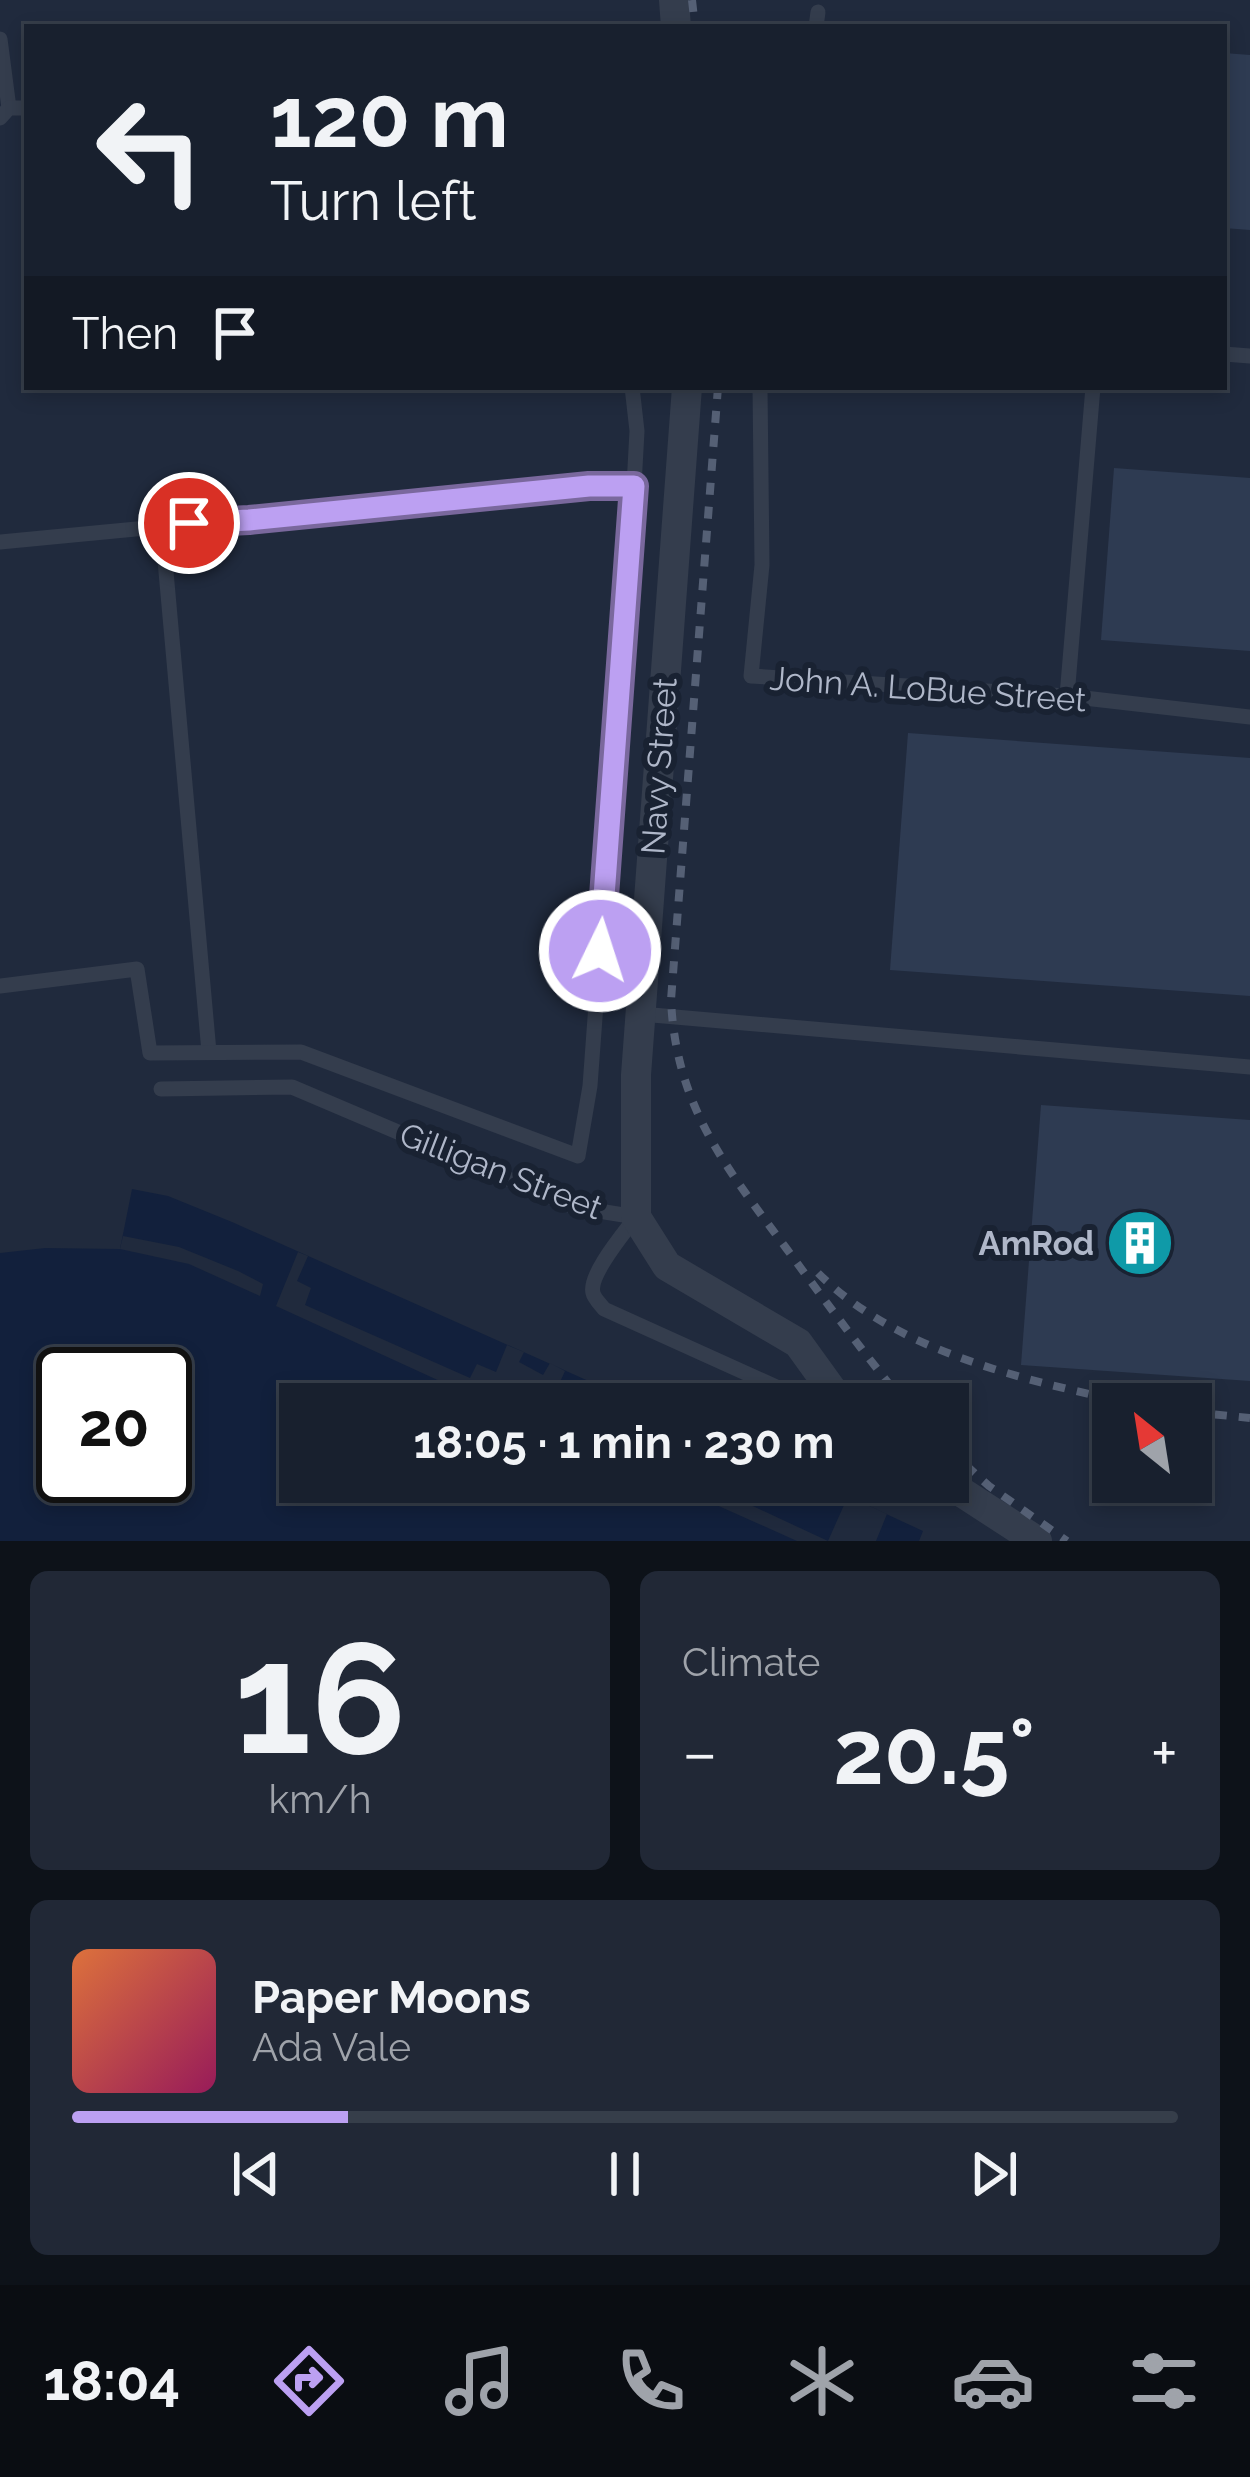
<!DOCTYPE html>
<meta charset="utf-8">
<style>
:root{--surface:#18202e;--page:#212836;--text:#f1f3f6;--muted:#9fa3aa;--line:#363e4a;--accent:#bca0f2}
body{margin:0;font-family:Raleway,sans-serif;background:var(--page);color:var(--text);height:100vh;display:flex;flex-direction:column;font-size:45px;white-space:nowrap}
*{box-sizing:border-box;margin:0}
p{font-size:39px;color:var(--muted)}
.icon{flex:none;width:66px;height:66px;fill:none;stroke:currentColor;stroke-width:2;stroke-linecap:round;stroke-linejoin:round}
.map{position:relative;height:1541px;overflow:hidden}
.panel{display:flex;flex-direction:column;gap:30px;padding:30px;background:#0d1219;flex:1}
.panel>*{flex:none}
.hud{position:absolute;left:24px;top:24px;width:1203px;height:366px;border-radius:0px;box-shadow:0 6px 18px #0003,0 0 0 3px var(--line);background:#18202e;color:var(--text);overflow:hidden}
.needle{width:78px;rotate:330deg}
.tools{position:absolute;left:1092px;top:1383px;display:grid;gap:24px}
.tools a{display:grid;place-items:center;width:120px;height:120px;border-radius:0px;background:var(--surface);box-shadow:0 6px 18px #0003,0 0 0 3px var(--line);font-size:60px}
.speed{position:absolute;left:36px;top:1347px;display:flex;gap:24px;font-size:60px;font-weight:700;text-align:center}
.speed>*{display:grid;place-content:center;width:156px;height:156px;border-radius:50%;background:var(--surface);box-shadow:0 6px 18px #0003,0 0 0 3px var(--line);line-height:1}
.speed .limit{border:6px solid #111;border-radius:18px;background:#fff;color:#111}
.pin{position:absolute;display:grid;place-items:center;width:102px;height:102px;color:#fff;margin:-51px;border:6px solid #fff;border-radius:50%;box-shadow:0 3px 12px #0007}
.me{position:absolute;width:132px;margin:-66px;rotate:4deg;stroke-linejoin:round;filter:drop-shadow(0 0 9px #0008)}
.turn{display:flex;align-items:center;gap:42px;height:252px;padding:0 48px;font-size:54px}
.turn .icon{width:156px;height:156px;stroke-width:2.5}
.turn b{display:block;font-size:84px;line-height:102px}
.then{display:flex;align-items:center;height:114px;padding:0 48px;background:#0003;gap:24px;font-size:45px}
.big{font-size:90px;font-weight:700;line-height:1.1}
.panel .widget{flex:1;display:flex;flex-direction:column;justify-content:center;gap:18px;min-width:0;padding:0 42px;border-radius:18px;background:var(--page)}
.panel .dial{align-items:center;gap:0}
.dial b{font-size:156px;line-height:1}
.song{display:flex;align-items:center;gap:36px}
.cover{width:144px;height:144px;border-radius:18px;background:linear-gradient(135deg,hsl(20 70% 55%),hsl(330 70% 35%))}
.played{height:12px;border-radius:6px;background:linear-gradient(90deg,var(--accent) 25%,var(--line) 25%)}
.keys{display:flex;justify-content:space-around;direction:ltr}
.heat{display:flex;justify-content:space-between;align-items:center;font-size:66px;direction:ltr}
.panel .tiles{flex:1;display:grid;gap:30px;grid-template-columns:1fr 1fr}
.widget:last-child{grid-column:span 2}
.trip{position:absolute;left:279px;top:1383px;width:690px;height:120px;border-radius:0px;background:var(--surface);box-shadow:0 6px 18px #0003,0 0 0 3px var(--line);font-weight:700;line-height:120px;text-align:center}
.tabs{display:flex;height:192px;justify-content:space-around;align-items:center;background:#0a0d12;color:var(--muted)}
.tabs .icon{width:84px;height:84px}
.tabs .selected{color:var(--accent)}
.tabs b{font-size:54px;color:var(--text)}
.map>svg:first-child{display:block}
.water{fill:#12203c;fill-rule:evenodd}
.pier{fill:#202a3d}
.building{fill:#2e3b52}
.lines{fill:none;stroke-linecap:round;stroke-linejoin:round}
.service{stroke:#343d4d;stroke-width:15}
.minor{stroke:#343d4d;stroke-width:30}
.rail{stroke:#556075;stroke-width:8;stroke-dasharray:12 12;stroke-linecap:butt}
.route-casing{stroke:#7a689d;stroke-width:30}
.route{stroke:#bca0f2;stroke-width:21}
.labels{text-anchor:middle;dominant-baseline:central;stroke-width:12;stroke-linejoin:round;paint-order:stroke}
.street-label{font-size:33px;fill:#afb7c9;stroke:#192232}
.poi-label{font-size:33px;font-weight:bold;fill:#afb7c9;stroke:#192232;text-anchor:end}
</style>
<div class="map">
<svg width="1250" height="1541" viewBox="0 0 1250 1541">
<rect width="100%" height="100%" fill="#202a3d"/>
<path class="water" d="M 132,1189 L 168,1196 L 232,1222 L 640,1404 L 300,1404 L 300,1482 L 817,1482 L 923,1531 L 919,1541 L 0,1541 L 0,1253 L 45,1248 L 120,1249 ZM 63,1374 L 165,1374 L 165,1476 L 63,1476 Z"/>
<g class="pier">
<path d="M 123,1236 L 179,1247 L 238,1271 L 263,1284 L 260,1296 L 189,1264 L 120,1249 Z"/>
<path d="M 298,1252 L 308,1256 L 297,1281 L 311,1288 L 305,1305 L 470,1378 L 477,1364 L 496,1372 L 507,1345 L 524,1352 L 519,1362 L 543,1375 L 550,1363 L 565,1371 L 550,1404 L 490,1404 L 276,1306 Z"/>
<path d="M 665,1482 L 707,1485 L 733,1482 L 729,1495 L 828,1541 L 848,1496 L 887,1514 L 876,1541 L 797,1541 Z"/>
</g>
<g class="building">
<path d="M 1224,53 L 1250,55 L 1250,230 L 1224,228 Z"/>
<path d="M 1114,468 L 1250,478 L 1250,651 L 1101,640 Z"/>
<path d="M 908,733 L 1250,758 L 1250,996 L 890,970 Z"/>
<path d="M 1041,1105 L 1250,1120 L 1250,1381 L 1021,1365 Z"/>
</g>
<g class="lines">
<g class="service">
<path d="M 816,27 L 818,12"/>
<path d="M 0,39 L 9,108"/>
<path d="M 0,118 L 9,108 L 27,108"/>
<path d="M 1224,354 L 1250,356"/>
<path d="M 760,387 L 762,565 L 751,676 L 1067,696 L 1250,717"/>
<path d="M 162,527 L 209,1052"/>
<path d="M 0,542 L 531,491 L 634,486"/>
<path d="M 1067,696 L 1093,387"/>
<path d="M 0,986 L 137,969 L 150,1053 L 301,1052 L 578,1156 L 590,1086 L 634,486 L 637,431 L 632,387"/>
<path d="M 641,1014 L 1250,1067"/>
<path d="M 161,1089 L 292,1087 L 574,1207 L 636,1217"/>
<path d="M 636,1217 C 625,1232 588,1275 593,1293 C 594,1298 601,1305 604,1309 L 814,1404"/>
</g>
<g class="minor">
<path d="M 674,0 L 676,27"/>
<path d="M 687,387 L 636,1075 L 636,1217 L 667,1266 L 798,1343 L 842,1404"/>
<path d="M 946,1482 L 1037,1541"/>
</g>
<g class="rail">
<path d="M 692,0 L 695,27"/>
<path d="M 718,387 L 671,1000 C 676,1106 725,1166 786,1248 C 825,1301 864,1353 905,1404"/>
<path d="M 818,1273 C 898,1353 1028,1381 1135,1404"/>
<path d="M 1191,1412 L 1250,1418"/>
<path d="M 948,1449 L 989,1486 L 1067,1541"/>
</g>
</g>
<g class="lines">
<defs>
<path id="route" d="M 189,523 L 249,520 L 589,486 L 634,486 L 600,951"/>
</defs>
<use href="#route" class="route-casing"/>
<use href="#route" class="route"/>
</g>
<defs>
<symbol id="building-disc" viewBox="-11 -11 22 22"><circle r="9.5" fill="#0f9aa8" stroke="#192232"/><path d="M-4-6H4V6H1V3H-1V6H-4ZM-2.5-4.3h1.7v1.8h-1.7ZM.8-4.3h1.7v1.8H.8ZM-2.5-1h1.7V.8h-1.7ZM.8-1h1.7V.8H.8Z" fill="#fff"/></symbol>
</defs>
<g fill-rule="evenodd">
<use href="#building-disc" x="1102" y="1205" width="76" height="76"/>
</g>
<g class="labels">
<g class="street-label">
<text transform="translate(928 689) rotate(4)">John A. LoBue Street</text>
<text transform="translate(659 766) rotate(-86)">Navy Street</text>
<text transform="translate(501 1171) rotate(21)">Gilligan Street</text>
</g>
<g class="poi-label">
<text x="1094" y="1243">AmRod</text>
</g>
</g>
</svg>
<div class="tools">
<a><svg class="needle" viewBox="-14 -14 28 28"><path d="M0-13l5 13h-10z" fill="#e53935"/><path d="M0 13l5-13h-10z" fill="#9fa3aa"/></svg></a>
</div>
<div class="speed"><div class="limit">20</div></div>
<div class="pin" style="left:189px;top:523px;background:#d93025"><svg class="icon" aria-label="arrive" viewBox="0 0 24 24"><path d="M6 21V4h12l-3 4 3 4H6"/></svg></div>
<svg class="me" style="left:600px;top:951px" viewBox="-20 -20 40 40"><circle r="17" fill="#bca0f2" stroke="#fff" stroke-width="3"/><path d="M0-11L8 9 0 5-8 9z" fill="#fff"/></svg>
<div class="trip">18:05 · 1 min · 230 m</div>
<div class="hud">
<div class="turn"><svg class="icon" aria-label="left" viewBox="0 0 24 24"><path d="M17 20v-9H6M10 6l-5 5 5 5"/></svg><div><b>120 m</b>Turn left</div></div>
<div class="then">Then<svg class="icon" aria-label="arrive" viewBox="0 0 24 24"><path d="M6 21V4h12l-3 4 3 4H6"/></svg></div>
</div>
</div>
<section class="panel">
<div class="tiles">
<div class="widget dial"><b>16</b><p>km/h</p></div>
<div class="widget"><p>Climate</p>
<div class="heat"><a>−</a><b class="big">20.5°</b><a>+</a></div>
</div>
<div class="widget">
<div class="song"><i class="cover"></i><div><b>Paper Moons</b><p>Ada Vale</p></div></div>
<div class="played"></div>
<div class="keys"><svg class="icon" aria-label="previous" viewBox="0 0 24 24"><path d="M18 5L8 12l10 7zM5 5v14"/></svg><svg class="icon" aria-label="pause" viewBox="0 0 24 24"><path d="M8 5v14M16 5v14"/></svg><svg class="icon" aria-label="next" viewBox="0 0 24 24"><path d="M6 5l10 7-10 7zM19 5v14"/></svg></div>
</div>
</div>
</section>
<nav class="tabs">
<b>18:04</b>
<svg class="icon selected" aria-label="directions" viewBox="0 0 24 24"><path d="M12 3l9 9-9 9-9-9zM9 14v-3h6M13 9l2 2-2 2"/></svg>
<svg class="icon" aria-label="music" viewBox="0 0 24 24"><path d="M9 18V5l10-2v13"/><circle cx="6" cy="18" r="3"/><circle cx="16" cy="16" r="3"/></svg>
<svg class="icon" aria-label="phone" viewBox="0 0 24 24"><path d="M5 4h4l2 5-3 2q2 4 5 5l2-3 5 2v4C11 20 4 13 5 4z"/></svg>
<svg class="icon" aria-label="climate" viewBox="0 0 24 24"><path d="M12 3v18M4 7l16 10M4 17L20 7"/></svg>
<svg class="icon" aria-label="car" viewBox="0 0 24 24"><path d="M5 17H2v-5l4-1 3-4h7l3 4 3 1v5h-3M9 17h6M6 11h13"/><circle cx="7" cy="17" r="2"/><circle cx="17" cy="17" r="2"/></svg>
<svg class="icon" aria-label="filters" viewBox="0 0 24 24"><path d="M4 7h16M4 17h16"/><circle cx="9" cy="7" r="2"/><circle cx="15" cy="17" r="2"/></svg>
</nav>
